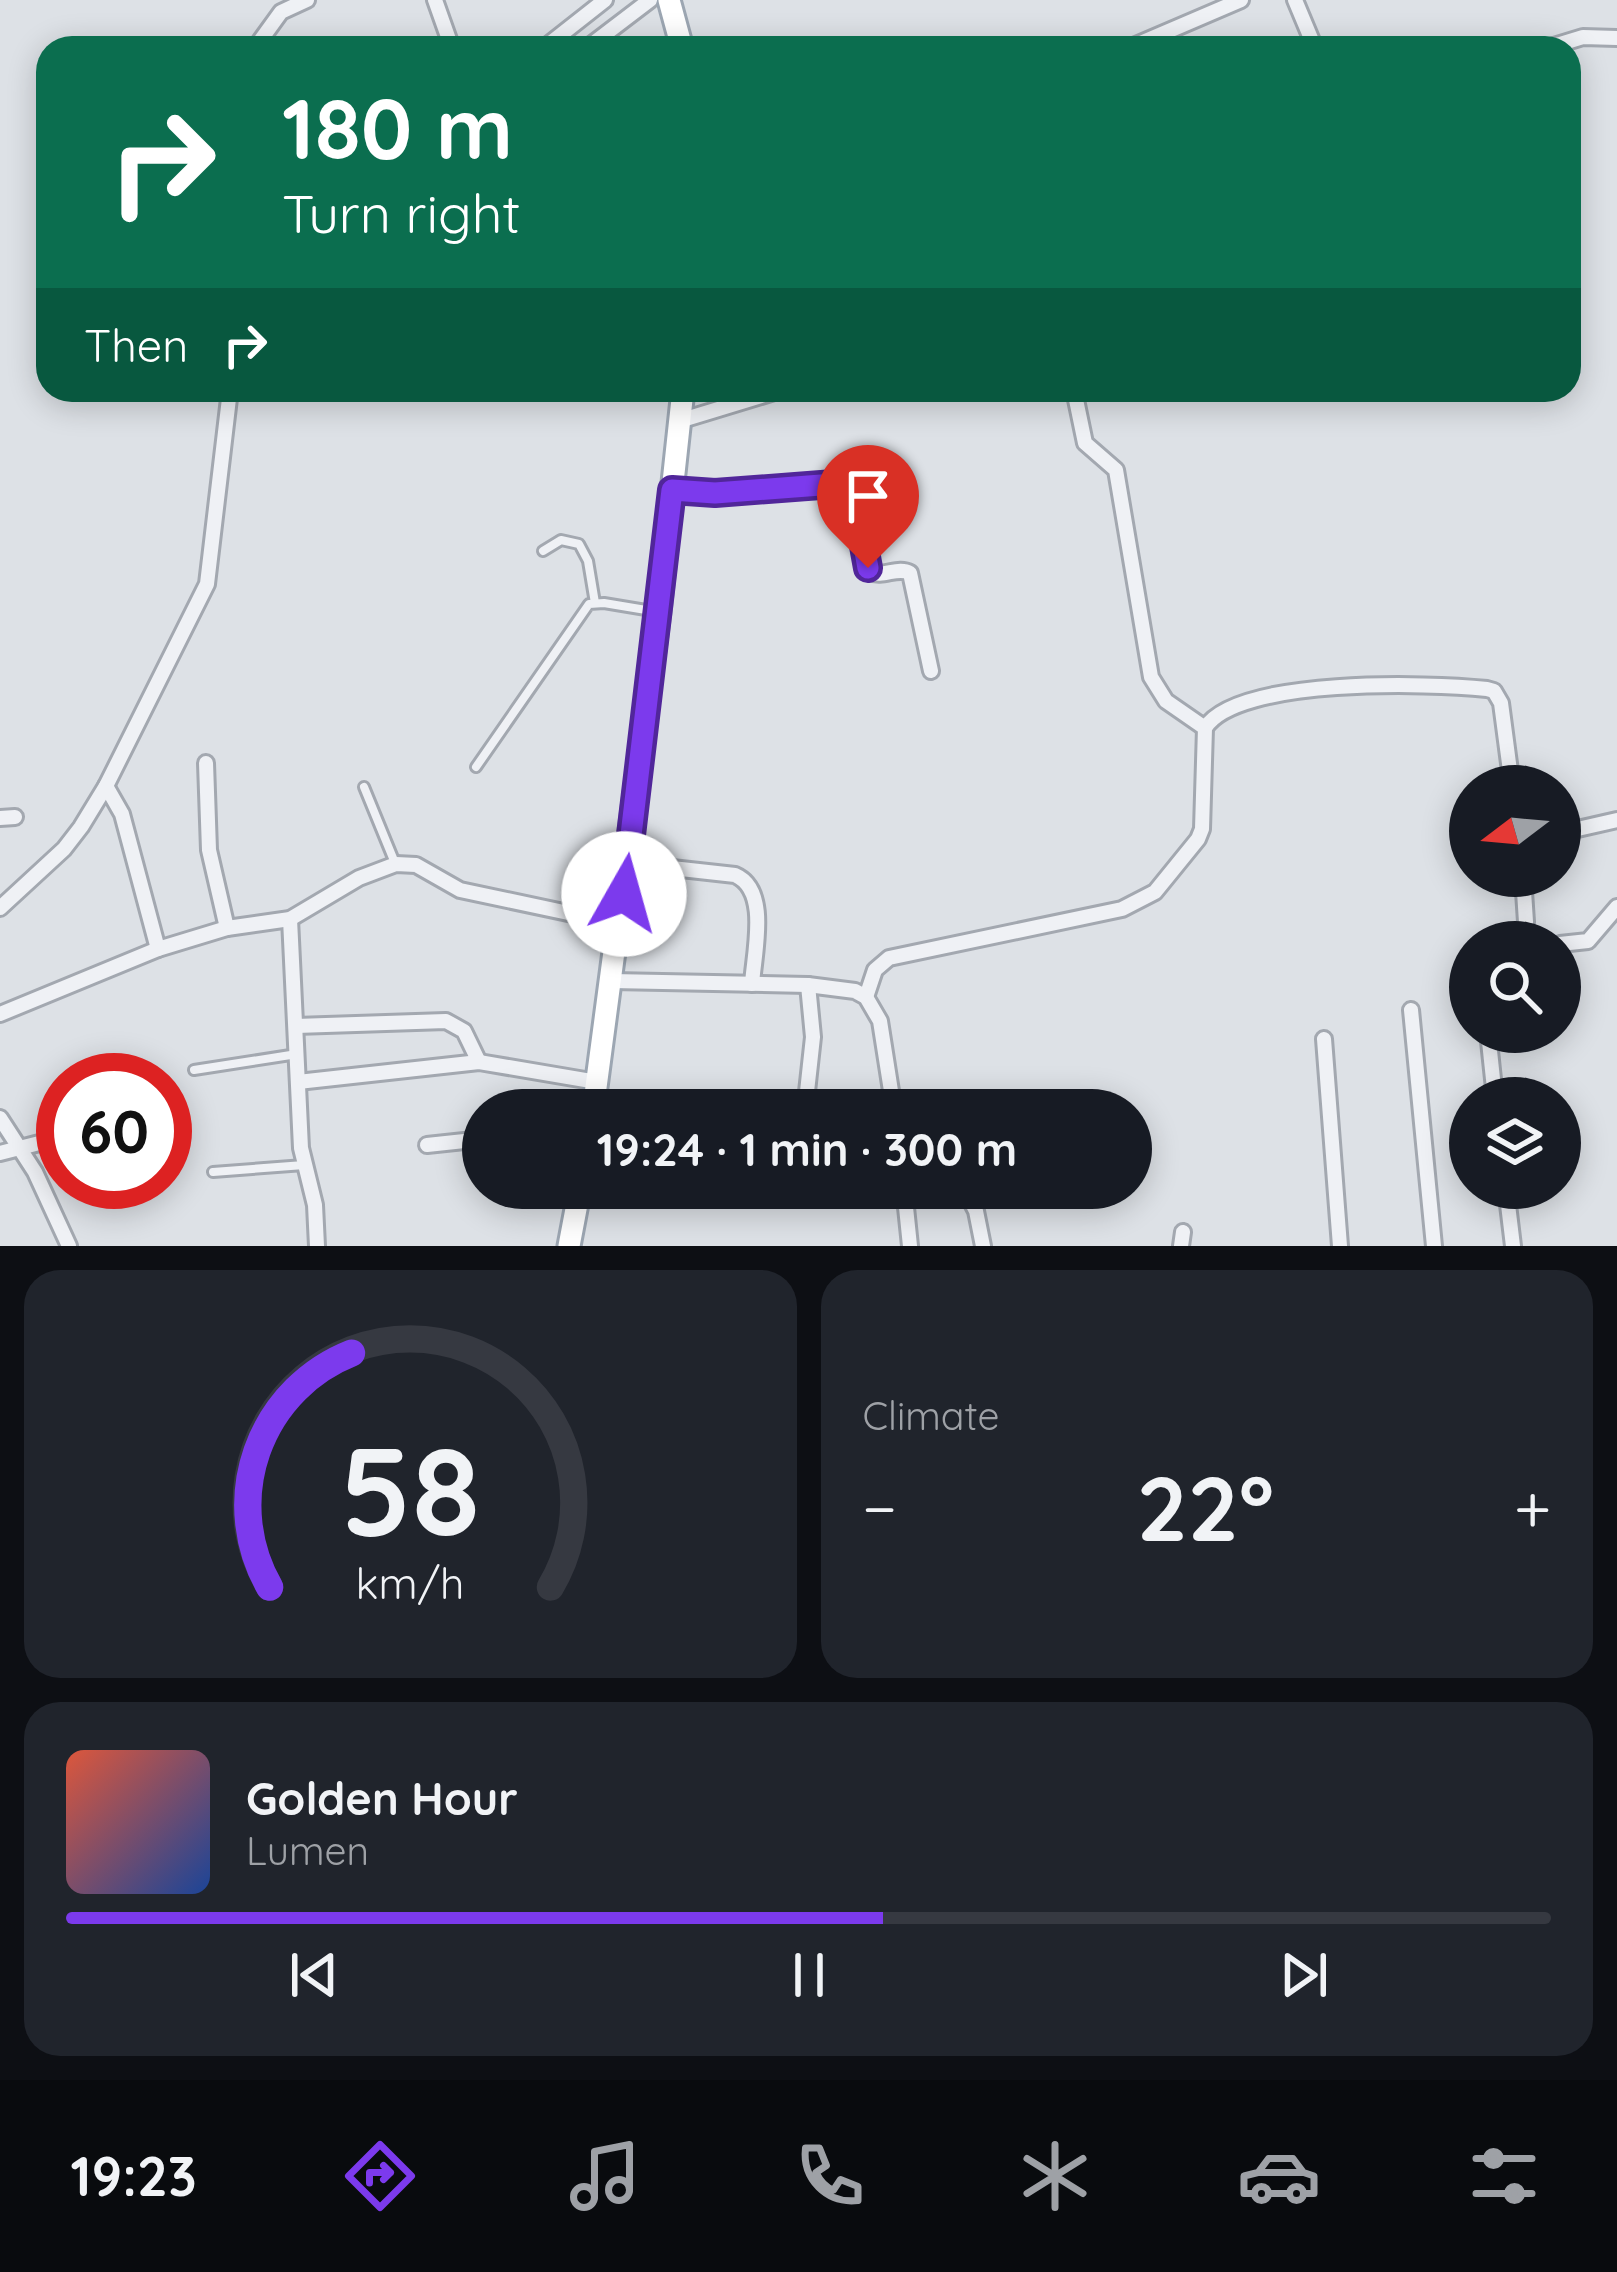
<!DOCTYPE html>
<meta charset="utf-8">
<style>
:root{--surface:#171b24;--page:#20242c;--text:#f1f3f6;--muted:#9ea1a6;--line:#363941;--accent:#7c3aed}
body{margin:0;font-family:Quicksand,sans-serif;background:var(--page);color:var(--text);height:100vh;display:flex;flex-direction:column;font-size:45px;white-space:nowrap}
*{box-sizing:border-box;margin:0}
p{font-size:39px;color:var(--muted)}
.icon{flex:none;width:66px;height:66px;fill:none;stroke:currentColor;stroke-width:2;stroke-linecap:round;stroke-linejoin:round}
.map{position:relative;height:1246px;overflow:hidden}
.sheet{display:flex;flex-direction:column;gap:24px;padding:24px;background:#0d0f14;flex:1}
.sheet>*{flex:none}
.guide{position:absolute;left:36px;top:36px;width:1545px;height:366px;border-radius:36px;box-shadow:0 6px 30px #0003;background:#0b6e4f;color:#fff;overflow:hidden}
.needle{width:78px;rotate:254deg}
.fabs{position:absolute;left:1449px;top:765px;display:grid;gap:24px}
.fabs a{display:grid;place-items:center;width:132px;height:132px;border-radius:50%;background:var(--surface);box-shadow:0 6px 30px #0003;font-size:60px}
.speed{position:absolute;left:36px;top:1053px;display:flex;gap:24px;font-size:60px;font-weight:700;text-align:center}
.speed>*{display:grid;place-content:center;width:156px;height:156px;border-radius:50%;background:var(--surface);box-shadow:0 6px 30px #0003;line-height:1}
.speed .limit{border:18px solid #d22;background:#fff;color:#111}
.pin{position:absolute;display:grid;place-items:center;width:102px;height:102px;color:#fff;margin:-123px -51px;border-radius:50% 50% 50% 0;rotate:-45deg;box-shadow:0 0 12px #0007}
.pin .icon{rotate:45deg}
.me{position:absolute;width:132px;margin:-66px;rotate:7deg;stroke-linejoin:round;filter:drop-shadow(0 0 9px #0008)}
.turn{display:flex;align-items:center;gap:42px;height:252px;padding:0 48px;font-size:54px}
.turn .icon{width:156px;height:156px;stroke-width:2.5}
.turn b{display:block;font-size:84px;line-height:102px}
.then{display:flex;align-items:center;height:114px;padding:0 48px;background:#0003;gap:24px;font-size:45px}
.big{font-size:90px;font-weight:700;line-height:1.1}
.sheet .card{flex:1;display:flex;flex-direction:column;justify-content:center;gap:18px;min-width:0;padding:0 42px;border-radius:36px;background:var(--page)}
.sheet .dial{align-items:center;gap:0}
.dial svg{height:312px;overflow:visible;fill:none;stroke:var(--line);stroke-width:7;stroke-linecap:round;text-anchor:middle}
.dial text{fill:var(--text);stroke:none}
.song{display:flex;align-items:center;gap:36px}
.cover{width:144px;height:144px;border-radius:18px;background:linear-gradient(135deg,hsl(10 70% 55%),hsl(220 70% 35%))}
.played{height:12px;border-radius:6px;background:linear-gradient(90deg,var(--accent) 55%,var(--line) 55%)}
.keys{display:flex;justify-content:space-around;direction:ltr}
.heat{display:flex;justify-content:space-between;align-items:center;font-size:66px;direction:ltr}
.sheet .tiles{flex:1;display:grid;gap:24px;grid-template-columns:1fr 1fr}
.card:last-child{grid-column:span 2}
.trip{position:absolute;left:462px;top:1089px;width:690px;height:120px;border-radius:60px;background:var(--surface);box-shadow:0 6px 30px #0003;font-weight:700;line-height:120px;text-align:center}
.tab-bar{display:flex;height:192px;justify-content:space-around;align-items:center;background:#090b0e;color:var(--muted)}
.tab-bar .icon{width:84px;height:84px}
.tab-bar .active{color:var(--accent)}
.tab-bar b{font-size:54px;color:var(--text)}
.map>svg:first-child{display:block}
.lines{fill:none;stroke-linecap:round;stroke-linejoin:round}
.service-casing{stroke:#a3a8b0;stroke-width:14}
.minor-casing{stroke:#a3a8b0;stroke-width:20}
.primary-casing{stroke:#9ca6b2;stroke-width:27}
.service{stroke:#eff1f5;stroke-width:8}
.minor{stroke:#eff1f5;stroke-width:14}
.primary{stroke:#fff;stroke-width:21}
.route-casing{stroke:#51269a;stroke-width:30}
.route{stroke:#7c3aed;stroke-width:21}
</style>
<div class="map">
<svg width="1617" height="1246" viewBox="0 0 1617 1246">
<rect width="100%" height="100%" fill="#dde1e6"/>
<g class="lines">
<defs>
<g id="service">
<path d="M 543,551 L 561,540 L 579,544 L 588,561 L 595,603"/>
<path d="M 476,767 L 589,604 L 604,603 L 658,612"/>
<path d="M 364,787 L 395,863"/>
<path d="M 194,1070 L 297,1054"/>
<path d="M 213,1172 L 304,1165"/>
</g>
<g id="minor">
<path d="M 435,0 L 452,48"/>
<path d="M 1295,0 L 1315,48"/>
<path d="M 255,48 L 281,12 L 307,0"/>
<path d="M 544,48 L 605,0"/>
<path d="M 587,48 L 650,0"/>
<path d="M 1129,48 L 1241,0"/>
<path d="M 1547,48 L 1583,37 L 1617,38"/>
<path d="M 1074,390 L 1085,443 L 1116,470 L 1151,677 L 1166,701 L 1205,728"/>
<path d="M 679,421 L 781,390"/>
<path d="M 672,490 L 715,493 L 847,483 L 854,491 L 870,572 C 883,578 898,566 910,573 L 931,671"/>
<path d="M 206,763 L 209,850 L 227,928"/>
<path d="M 106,786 L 122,814 L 158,949"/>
<path d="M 0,818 L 15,817"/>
<path d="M 1560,833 L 1617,820"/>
<path d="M 627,863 L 735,875 C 770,890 754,952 752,984"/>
<path d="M 0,908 L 64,849 L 81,827 L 106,786 L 207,584 L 230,390"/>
<path d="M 290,919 L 301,1148 L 315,1205 L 317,1246"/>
<path d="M 1521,942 L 1526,922 L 1523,876"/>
<path d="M 1560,944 L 1588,941 L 1617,907"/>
<path d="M 612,981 L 808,985 L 855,991 L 866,997 L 880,1021 L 894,1110"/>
<path d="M 866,997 L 875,970 L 889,958 L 1122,909 L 1155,892 L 1198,839 L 1202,829 L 1205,728 C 1237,677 1430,683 1487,689 L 1494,691 L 1501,703 L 1512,786"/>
<path d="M 1411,1010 L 1434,1246"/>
<path d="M 0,1014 L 158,949 L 227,928 L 290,919 L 359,878 L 396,864 L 416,865 L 460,890 L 620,924"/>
<path d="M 296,1026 L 446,1021 L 464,1031 L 479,1062"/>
<path d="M 1488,1032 L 1495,1098"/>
<path d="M 1324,1039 L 1340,1246"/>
<path d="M 298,1082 L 479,1062 L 597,1082"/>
<path d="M 805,1110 L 813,1037 L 808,985"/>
<path d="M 0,1118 L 35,1172 L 69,1246"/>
<path d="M 427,1145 L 483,1139"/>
<path d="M 0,1153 L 63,1137"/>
<path d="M 904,1188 L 910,1246"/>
<path d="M 964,1188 L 976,1211 L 983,1246"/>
<path d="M 1506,1188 L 1513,1246"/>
<path d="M 1181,1246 L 1183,1232"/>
</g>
<g id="primary">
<path d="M 669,0 L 682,48"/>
<path d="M 593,1110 L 659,612 L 683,390"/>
<path d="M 569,1246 L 580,1188"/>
</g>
</defs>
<use href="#service" class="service-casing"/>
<use href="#minor" class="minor-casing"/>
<use href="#primary" class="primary-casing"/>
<use href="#service" class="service"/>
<use href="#minor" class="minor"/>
<use href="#primary" class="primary"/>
</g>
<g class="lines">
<defs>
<path id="route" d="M 624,894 L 672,490 L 715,493 L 847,483 L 854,491 L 868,568"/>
</defs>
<use href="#route" class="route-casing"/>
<use href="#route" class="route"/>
</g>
</svg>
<div class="fabs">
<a><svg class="needle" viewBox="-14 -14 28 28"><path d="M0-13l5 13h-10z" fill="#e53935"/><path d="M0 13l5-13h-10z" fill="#9ea1a6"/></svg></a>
<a><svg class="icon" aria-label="search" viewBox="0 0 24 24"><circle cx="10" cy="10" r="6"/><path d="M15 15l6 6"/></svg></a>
<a><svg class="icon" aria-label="layers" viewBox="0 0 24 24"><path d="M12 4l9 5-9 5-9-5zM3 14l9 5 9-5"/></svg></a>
</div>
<div class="speed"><div class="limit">60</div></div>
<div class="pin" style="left:868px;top:568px;background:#d93025"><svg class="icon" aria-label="arrive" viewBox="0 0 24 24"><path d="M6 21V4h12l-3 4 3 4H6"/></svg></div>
<svg class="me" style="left:624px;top:894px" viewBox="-20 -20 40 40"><circle r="19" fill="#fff"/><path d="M0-13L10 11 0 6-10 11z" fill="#7c3aed"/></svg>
<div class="trip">19:24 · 1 min · 300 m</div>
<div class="guide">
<div class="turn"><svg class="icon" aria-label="right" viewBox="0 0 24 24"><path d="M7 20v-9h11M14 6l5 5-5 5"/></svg><div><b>180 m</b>Turn right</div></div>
<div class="then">Then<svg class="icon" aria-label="right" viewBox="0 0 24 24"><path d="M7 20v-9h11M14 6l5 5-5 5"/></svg></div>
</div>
</div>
<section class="sheet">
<div class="tiles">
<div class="card dial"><svg viewBox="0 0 100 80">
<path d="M14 69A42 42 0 1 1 86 69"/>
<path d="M14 69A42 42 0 0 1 35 9" stroke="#7c3aed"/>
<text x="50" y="56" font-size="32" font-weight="700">58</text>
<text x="50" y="72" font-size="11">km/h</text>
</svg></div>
<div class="card"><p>Climate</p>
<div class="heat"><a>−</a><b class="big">22°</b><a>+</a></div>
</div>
<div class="card">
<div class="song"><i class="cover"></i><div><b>Golden Hour</b><p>Lumen</p></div></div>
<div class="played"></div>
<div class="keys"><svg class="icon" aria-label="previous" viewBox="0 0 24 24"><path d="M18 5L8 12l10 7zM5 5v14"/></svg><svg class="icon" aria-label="pause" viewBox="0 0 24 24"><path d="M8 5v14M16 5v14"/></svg><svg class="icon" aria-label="next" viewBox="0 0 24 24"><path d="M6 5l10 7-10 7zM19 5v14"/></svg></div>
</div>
</div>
</section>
<nav class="tab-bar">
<b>19:23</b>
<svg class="icon active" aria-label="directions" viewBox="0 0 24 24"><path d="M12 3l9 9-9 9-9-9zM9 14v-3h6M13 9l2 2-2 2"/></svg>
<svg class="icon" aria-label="music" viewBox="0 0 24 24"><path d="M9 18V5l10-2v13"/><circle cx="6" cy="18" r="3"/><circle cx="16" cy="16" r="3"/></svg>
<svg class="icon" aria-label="phone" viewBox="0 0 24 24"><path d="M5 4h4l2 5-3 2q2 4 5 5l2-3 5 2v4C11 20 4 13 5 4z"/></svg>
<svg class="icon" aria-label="climate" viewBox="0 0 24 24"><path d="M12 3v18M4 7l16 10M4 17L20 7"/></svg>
<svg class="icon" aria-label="car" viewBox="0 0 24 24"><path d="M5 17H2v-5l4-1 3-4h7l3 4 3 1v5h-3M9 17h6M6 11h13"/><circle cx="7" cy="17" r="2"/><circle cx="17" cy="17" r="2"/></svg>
<svg class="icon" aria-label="filters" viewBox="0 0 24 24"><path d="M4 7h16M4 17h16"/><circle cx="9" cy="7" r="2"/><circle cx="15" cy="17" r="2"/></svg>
</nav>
